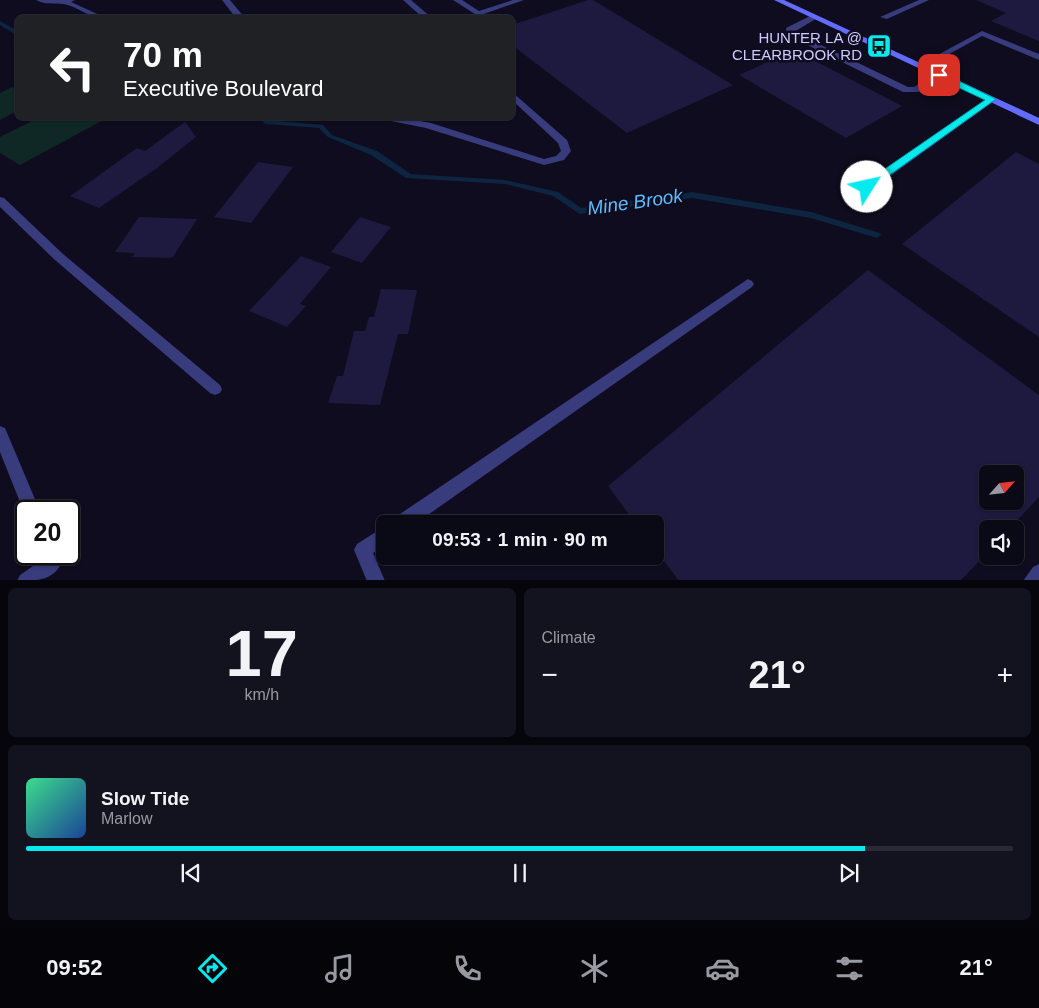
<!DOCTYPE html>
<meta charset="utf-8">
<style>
:root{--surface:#0a0916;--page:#13121f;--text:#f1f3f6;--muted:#999aa1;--line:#2a2a35;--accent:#05e9ef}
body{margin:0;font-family:Helvetica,sans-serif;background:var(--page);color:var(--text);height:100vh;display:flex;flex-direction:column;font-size:19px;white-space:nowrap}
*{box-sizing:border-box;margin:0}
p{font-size:16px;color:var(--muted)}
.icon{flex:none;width:28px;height:28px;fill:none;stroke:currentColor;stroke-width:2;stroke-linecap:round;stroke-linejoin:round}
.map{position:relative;height:580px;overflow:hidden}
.drawer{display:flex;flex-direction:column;gap:8px;padding:8px;background:#06050c;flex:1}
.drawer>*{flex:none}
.guide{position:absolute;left:15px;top:15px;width:500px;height:105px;border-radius:8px;box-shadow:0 1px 4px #0004,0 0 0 1px var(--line);background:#202124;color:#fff;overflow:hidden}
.needle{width:32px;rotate:63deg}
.buttons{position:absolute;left:979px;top:465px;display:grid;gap:10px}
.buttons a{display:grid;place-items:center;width:45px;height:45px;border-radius:8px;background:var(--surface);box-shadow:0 1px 4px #0004,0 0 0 1px var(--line);font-size:25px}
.speed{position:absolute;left:15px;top:500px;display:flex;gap:10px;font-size:25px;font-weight:700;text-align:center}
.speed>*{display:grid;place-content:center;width:65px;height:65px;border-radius:50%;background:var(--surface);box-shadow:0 1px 4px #0004,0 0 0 1px var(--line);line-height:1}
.speed .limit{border:2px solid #111;border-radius:8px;background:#fff;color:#111}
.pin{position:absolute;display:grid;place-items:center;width:42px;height:42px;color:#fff;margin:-21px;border-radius:10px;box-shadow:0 2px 8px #0006}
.me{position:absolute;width:55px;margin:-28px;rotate:55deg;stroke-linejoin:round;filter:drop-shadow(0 0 4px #0008)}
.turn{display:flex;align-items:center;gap:18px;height:105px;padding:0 25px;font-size:22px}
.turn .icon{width:65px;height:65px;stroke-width:2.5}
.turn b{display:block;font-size:35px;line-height:42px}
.big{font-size:38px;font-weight:600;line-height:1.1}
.drawer .tile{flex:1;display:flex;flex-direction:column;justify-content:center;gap:8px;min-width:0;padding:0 18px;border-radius:8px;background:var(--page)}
.drawer .dial{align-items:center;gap:0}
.dial b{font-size:65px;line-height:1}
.song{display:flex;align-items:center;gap:15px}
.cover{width:60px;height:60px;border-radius:8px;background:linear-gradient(135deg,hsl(150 70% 55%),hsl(220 70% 35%))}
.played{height:5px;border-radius:2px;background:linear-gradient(90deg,var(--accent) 85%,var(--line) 85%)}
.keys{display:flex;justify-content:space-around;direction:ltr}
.heat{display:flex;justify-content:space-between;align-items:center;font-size:28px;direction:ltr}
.drawer .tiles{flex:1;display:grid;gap:8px;grid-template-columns:1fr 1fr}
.tile:last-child{grid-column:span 2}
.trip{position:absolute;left:376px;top:515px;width:288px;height:50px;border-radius:8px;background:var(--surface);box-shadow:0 1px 4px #0004,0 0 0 1px var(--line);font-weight:600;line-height:50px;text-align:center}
.tab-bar{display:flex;height:80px;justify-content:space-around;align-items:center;background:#040409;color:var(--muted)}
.tab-bar .icon{width:35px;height:35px}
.tab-bar .active{color:var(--accent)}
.tab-bar b{font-size:22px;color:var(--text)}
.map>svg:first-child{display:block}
.green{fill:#102825}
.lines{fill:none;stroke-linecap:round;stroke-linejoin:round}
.stream{fill:#0d2541;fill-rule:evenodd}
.building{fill:#1e193e;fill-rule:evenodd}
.lane{fill:#383b7c;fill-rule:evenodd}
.street{fill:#383b7c;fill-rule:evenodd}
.secondary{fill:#636bfc;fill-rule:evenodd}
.route{fill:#05e9ef;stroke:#03979b}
.labels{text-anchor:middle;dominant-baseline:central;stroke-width:5;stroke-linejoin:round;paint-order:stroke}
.far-poi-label{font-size:15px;fill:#cccafe;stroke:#0e0c1e;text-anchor:end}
.water-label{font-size:19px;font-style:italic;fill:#5bbdfc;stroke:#0e0c1e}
</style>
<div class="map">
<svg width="1039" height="581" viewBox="0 0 1039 581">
<rect width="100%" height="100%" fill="#0e0c1e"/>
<g class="green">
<path d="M 12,87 L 17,90 L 17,111 L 0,120 L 0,93 Z"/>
<path d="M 38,118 L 107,118 L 20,165 L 0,153 L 0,137 Z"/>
</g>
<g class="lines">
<g class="stream">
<path d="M 0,21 L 18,31 L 18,36 L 0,25 Z"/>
<path d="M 18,41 L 18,48 L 14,47 L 13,46 Z"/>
<path d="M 261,118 L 267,118 L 268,120 L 323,125 L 332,135 L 377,151 L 411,174 L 505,180 L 558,192 L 581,208 L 692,192 L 811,212 L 880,233 L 881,235 L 877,238 L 811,218 L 692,198 L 580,214 L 553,196 L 505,184 L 406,178 L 371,155 L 328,137 L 319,128 L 266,124 L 264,123 Z"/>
</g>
</g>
<g class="building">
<path d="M 588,0 L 593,0 L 733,85 L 627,133 L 512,45 L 512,25 Z"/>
<path d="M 976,0 L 1039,0 L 1039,41 L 991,21 L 1006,13 Z"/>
<path d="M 794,50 L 902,106 L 846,138 L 739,75 Z"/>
<path d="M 185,122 L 196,137 L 157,168 L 99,208 L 70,196 L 137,148 L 145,151 Z"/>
<path d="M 1016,152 L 1039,164 L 1039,337 L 902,244 Z"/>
<path d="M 258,162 L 293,167 L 251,223 L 214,217 Z"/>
<path d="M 139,217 L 197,219 L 173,257 L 168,258 L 132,257 L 135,253 L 115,252 Z"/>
<path d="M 360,217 L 391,227 L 362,263 L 331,252 Z"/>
<path d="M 301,256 L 331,267 L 300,304 L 306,306 L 287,327 L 249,311 Z"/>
<path d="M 868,270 L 1039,395 L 1039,497 L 1009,529 L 988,529 L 988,552 L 960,581 L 679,581 L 655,549 L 655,524 L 636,524 L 608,486 ZM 988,474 L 1015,474 L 1015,501 L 988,501 Z"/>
<path d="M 381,289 L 417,290 L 408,334 L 398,334 L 380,405 L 328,403 L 337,376 L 343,376 L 354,331 L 365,331 L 369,317 L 374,317 Z"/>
</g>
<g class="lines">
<g class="lane">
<path d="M 36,0 L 75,0 L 71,2 L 106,18 C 87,18 78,6 63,4 C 55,3 44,5 36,0 Z"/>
<path d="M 222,0 L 230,0 L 245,18 L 236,18 Z"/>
<path d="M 403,0 L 411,0 L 432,18 L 423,18 Z"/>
<path d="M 453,0 L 462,0 L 479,11 L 513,0 L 524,0 L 478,16 Z"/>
<path d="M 919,0 L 929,0 L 887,19 L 880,17 Z"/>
<path d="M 812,15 L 819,17 L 794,32 L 908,87 L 914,87 L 936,73 L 943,75 L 919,92 L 903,92 L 787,35 L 786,28 Z"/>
<path d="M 982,31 L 1039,54 L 1039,60 L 982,36 L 924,68 L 917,66 Z"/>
<path d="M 512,92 L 567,140 L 571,151 L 564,160 L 544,165 L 426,128 L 391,121 L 386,118 L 403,118 L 431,123 L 544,159 L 556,156 L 561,151 L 558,143 L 512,100 Z"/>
<path d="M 991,96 L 996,99 L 994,101 L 871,190 L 863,190 L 862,187 L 863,184 Z"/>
<path d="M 0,426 L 5,428 L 40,511 L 26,511 L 26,517 L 0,452 Z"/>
<path d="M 41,554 L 58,554 L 62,562 C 54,581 35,581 17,581 L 20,575 L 43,559 Z"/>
</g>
<g class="street">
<path d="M 0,197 L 4,198 L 63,254 L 220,385 L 222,389 L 220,393 L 215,395 L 210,393 L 55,260 L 0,207 Z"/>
<path d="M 748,279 L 752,281 L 754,284 L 752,287 L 415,524 L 392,524 L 394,518 Z"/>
<path d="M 385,526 L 385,544 L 373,553 L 385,581 L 367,581 L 354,550 L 357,544 Z"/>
<path d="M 1039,564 L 1039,581 L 1023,581 L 1033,567 Z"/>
</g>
<path class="secondary" d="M 774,0 L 784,0 L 1039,118 L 1039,125 Z"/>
</g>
<path class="route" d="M 936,73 L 942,73 L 996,99 L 870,189 L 863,189 L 863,184 L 985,100 L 936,77 Z"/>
<defs>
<symbol id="bus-square" viewBox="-11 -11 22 22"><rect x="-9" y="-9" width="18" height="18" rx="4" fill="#05e9ef" stroke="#0e0c1e"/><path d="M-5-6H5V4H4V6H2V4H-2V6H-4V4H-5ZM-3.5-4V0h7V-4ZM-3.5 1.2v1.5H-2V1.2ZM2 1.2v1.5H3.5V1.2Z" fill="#111"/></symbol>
</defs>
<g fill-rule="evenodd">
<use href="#bus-square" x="865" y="32" width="28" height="28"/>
</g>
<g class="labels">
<g class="far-poi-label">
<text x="862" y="37">HUNTER LA @<tspan x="862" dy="17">CLEARBROOK RD</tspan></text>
</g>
<g class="water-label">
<text transform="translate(635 202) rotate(-8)">Mine Brook</text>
</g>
</g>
</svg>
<div class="buttons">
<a><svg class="needle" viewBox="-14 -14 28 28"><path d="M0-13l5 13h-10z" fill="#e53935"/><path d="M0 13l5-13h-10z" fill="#999aa1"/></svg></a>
<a><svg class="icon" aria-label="sound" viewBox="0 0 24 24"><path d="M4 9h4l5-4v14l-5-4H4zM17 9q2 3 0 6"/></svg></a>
</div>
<div class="speed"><div class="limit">20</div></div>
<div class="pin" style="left:939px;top:75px;background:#d93025"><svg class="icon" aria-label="arrive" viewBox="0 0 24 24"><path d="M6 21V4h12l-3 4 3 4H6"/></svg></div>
<svg class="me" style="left:867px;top:187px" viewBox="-20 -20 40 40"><circle r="19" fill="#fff"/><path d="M0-13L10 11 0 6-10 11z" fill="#05e9ef"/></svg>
<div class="trip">09:53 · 1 min · 90 m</div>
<div class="guide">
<div class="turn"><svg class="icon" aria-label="left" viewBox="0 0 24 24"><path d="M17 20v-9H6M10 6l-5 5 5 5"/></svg><div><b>70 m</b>Executive Boulevard</div></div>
</div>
</div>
<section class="drawer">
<div class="tiles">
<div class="tile dial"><b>17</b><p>km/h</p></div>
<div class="tile"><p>Climate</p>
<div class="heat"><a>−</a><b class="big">21°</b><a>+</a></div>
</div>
<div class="tile">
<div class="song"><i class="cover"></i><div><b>Slow Tide</b><p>Marlow</p></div></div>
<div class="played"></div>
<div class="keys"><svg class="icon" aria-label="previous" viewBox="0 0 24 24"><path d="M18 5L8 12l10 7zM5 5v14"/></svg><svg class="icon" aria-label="pause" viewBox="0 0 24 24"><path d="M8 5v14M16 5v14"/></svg><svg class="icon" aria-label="next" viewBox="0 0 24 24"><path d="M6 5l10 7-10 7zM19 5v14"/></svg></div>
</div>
</div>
</section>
<nav class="tab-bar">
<b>09:52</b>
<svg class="icon active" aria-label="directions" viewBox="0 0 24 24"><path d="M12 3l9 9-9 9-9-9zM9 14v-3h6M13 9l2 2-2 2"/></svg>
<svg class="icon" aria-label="music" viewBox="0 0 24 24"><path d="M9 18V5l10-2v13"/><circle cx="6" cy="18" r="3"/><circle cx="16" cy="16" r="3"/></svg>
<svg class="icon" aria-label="phone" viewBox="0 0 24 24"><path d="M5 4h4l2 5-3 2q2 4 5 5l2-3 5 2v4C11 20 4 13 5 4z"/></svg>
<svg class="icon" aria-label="climate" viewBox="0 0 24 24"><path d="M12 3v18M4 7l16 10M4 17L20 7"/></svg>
<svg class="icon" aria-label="car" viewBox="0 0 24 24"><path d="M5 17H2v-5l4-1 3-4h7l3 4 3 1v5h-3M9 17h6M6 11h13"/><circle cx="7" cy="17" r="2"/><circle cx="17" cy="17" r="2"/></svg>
<svg class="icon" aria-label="filters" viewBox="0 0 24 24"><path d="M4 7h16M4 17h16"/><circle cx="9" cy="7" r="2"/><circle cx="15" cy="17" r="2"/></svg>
<b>21°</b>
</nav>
